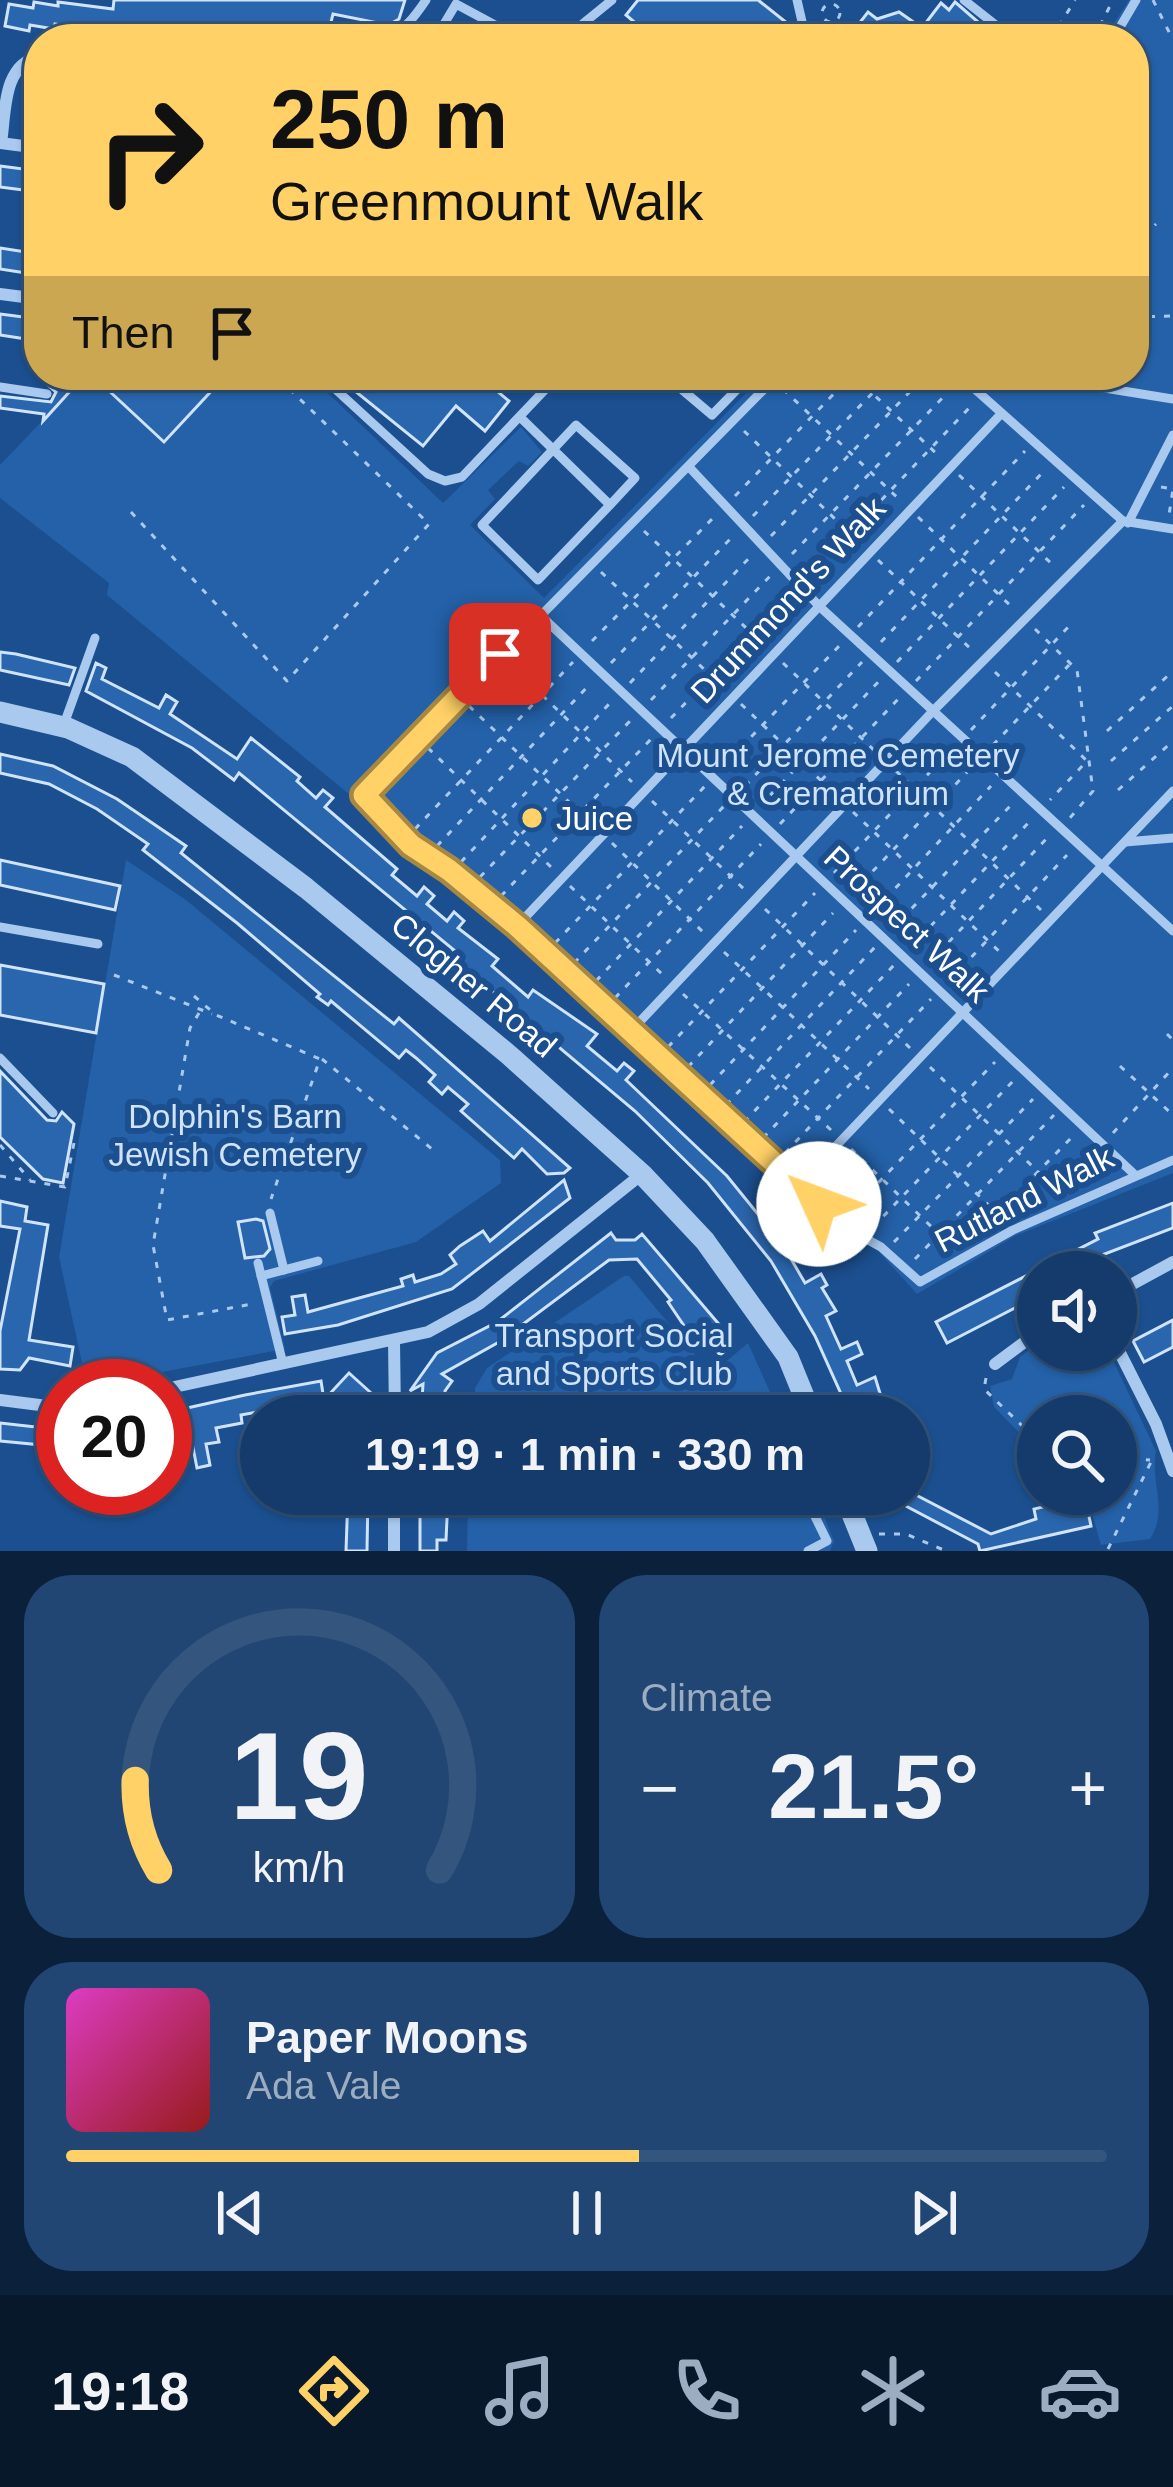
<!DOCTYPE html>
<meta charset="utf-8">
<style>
:root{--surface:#143b6b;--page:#214673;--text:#f1f3f6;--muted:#9dadc1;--line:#33557e;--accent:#ffd166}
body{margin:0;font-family:Arial,sans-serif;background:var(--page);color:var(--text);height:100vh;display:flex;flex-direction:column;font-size:45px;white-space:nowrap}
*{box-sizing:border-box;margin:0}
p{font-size:39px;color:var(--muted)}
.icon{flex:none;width:66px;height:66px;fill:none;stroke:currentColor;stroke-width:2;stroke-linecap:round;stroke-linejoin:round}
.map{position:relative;height:1551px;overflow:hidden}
.sheet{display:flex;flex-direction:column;gap:24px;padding:24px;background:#0b203b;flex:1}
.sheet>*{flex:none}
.banner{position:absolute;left:24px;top:24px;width:1125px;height:366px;border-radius:48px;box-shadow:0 3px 9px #0004,0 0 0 3px var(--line);background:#ffd166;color:#111;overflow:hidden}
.controls{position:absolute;left:1017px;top:1251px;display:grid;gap:24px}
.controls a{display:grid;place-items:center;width:120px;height:120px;border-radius:50%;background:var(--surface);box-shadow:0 3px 9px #0004,0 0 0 3px var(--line);font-size:60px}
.speed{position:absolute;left:36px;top:1359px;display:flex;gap:24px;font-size:60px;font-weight:700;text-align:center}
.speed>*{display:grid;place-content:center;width:156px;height:156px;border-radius:50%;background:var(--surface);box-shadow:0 3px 9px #0004,0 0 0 3px var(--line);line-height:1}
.speed .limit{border:18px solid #d22;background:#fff;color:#111}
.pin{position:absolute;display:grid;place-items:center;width:102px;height:102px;color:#fff;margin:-51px;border-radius:24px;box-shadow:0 6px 18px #0006}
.me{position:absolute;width:132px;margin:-66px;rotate:313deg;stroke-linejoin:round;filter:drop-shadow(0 0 9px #0008)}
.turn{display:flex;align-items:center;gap:42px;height:252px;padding:0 48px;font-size:54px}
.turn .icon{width:156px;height:156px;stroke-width:2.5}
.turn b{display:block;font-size:84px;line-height:102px}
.then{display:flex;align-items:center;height:114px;padding:0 48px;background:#0003;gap:24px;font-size:45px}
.big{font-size:90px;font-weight:600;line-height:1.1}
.sheet .card{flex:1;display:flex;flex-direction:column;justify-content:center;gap:18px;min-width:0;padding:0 42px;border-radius:48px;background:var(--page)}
.sheet .dial{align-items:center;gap:0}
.dial svg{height:312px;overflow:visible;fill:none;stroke:var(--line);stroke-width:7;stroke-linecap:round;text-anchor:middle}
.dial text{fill:var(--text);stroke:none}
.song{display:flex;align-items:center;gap:36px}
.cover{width:144px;height:144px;border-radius:18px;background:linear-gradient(135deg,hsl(310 70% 55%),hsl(0 70% 35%))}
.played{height:12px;border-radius:6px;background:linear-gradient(90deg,var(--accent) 55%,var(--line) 55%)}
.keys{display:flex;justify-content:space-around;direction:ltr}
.heat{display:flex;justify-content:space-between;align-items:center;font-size:66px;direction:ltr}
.sheet .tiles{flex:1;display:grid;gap:24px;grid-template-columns:1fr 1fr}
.card:last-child{grid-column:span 2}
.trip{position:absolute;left:240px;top:1395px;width:690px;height:120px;border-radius:60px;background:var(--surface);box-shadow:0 3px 9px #0004,0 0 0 3px var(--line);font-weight:600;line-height:120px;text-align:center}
.tab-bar{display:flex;height:192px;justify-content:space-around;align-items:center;background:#08182b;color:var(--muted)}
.tab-bar .icon{width:84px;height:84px}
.tab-bar .active{color:var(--accent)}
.tab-bar b{font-size:54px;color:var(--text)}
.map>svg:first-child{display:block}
.green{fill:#2461a8}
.building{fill:#2a66ad;stroke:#cfe3fa;stroke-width:3}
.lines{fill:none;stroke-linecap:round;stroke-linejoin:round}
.path{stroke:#a9c9ee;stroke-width:3;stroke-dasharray:6 9;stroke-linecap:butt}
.service{stroke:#a9c9ee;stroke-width:9}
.minor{stroke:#a9c9ee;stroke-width:12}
.tertiary{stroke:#a9c9ee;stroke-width:21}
.route-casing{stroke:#a68842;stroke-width:30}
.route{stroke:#ffd166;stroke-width:21}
.poi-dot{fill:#ffd166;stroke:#1b4f8f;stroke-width:4.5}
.labels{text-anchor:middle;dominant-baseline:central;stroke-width:12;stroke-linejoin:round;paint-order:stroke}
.street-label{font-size:33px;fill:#fff;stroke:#1b4f8f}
.park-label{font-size:33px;fill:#cfe3fa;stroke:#1b4f8f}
.poi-label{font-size:33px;fill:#fff;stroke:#1b4f8f;text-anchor:start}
</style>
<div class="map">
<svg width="1173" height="1551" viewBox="0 0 1173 1551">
<rect width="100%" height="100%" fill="#1b4f8f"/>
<g class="green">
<path d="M 1129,0 L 1173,0 L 1173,1173 L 1015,1236 L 917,1294 L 877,1250 L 838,1227 L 469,892 L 404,848 L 350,795 L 107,595 L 109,583 L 0,498 L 0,465 L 86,375 L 120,375 L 108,390 L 164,442 L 204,375 L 309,375 L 443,503 L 521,427 L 542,452 L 528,466 L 519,461 L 488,490 L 495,499 L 470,525 L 544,598 L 764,375 L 1134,375 L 1134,39 L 1104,39 Z"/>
<path d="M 126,860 L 186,900 L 500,1160 L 501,1183 L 416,1242 L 274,1281 L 270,1287 L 285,1349 L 87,1386 L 59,1257 Z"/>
<path d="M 624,1276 L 629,1276 L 711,1374 L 748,1343 L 781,1416 L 475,1416 L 475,1388 L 487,1368 Z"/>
<path d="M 1038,1343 L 1038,1350 L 1108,1350 L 1156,1451 C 1150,1484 1169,1509 1150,1539 L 1101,1545 L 1089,1503 L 1081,1494 L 1116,1494 L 1116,1416 L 1038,1416 L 1038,1452 L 994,1407 L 990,1386 L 1012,1379 L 1020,1357 Z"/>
<path d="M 468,1494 L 815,1494 L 834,1541 L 830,1551 L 467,1551 Z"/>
</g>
<g class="building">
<path d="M 114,0 L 405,0 L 399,19 L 388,25 L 333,14 L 327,39 L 141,39 L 81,24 L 80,28 L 55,24 L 54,29 L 30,25 L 29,31 L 5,26 L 9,4 L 33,8 L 34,2 L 58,6 L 58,2 L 113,9 Z"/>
<path d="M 638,0 L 758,0 L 787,23 L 774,39 L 654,39 L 626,15 Z"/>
<path d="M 955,2 L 985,28 L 980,35 L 973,29 L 965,39 L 847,39 L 868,12 L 877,19 L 899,12 L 922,28 L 941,3 L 949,10 Z"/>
<path d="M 0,166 L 39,171 L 39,192 L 0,187 Z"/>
<path d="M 0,248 L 39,254 L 39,275 L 0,269 Z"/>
<path d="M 0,314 L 39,319 L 39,341 L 0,335 Z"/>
<path d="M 119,375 L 204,375 L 216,386 L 164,442 L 106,388 Z"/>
<path d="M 359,375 L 478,375 L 509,401 L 485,431 L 456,406 L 423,446 L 350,387 Z"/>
<path d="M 48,385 L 72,389 L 43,421 L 44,414 L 0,408 L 0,396 L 51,402 L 56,392 Z"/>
<path d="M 0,652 L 16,654 L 75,668 L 69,685 L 0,670 Z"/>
<path d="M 96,663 L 106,668 L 102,679 L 159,708 L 166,695 L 177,702 L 170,714 L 237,759 L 251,738 L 300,777 L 297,781 L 316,798 L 323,790 L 333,798 L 325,807 L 397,869 L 392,875 L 417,896 L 424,887 L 434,896 L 427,904 L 447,921 L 454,912 L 464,921 L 458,928 L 498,959 L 492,966 L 528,997 L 533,990 L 597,1034 L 587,1046 L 617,1071 L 624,1063 L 634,1071 L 626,1080 L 727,1176 L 783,1245 L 805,1283 L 821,1274 L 827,1285 L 822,1288 L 836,1311 L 826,1316 L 841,1349 L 857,1342 L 862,1354 L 847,1361 L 857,1385 L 875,1377 L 887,1416 L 851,1416 L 815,1336 L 771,1261 L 708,1183 L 635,1111 L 449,955 L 454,950 L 239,773 L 234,780 L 192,748 L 86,691 Z"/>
<path d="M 0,754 L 53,766 L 117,799 L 186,846 L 181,853 L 394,1024 L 399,1018 L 570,1168 L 564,1173 L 547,1174 L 522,1149 L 514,1158 L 461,1111 L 468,1104 L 448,1087 L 442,1094 L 429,1082 L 435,1075 L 416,1058 L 406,1050 L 399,1058 L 331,1001 L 328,1005 L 317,997 L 320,994 L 237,923 L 143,850 L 148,844 L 97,809 L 49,784 L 0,773 Z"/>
<path d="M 0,860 L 120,886 L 115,910 L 0,885 Z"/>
<path d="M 0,965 L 104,984 L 96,1033 L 0,1015 Z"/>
<path d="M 0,1071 L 47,1120 L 56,1121 L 62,1112 L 74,1124 L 63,1183 L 43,1179 L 0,1137 Z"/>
<path d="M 564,1180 L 570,1198 L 452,1289 L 338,1325 L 285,1334 L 282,1317 L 295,1315 L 292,1297 L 305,1295 L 308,1312 L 403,1286 L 401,1279 L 413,1275 L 415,1282 L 441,1274 L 456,1264 L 450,1255 L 460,1246 L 483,1231 L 490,1241 Z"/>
<path d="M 0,1201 L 27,1207 L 25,1221 L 48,1225 L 29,1340 L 73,1347 L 70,1366 L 29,1358 L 20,1370 L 0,1369 L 0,1331 L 20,1229 L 0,1226 Z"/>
<path d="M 1173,1203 L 1173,1228 L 1094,1258 L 1098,1265 L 1083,1272 L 1038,1272 L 1038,1296 L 947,1343 L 936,1322 L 1098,1239 L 1095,1233 Z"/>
<path d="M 256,1219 L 263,1221 L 270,1249 L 264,1256 L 245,1258 L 238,1222 Z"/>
<path d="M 611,1233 L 616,1240 L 635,1240 L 642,1234 L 735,1343 L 720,1355 L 704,1335 L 695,1342 L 668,1302 L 671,1300 L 637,1259 L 609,1260 L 499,1342 L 442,1374 L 452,1381 L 445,1391 L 445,1416 L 421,1416 L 423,1384 L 410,1391 L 437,1353 L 497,1322 Z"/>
<path d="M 1173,1320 L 1173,1347 L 1144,1362 L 1133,1341 Z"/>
<path d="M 349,1373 L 370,1392 L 355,1409 L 342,1396 L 241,1415 L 242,1423 L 216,1428 L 219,1442 L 206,1444 L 210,1465 L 197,1468 L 189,1427 L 165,1432 L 165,1413 L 245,1395 L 321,1381 L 324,1400 Z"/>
<path d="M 0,1423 L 63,1430 L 63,1447 L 0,1441 Z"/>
<path d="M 348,1494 L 368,1494 L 367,1551 L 346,1551 Z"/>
<path d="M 420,1494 L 448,1498 L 446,1540 L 437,1540 L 437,1551 L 420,1551 Z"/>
<path d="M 883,1494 L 914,1494 L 991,1534 L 1036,1519 L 1034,1509 L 1071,1500 L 1074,1510 L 1087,1507 L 1091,1526 L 980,1551 L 978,1544 Z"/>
</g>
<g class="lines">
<g class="path">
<path d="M 1153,0 L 1173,40"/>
<circle cx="831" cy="13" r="9"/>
<path d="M 1051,39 L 1075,0"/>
<path d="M 1093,39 L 1110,6 L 1107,0"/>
<path d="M 1134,247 L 1156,224"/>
<path d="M 1134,317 L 1173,316"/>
<path d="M 854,376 L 939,456"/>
<path d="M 783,389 L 902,502"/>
<path d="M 744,431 L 862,545"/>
<path d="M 959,475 L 1056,568"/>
<path d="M 1161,487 L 1173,489 L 1169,515"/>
<path d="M 735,496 L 852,375"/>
<path d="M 131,512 L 287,681 L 429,524 L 275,375"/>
<path d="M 753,516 L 890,375"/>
<path d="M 918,517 L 1015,610"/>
<path d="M 644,531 L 763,644"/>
<path d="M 771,536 L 926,375"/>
<path d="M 792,554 L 952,388"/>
<path d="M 878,560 L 975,653"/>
<path d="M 601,572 L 725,689"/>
<path d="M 809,576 L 972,405"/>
<path d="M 858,627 L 1025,451"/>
<path d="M 1035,629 L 1077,670 L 1093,791 L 1069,819"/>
<path d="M 592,641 L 715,516"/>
<path d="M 881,642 L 1044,471"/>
<path d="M 897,662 L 1064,487"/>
<path d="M 611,663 L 733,536"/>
<path d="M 783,663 L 876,752"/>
<path d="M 510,664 L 632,782"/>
<path d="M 995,672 L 1087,761 L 1050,800"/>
<path d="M 916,681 L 1084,505"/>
<path d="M 630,683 L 752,555"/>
<path d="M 651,700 L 773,573"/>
<path d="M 741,704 L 834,793"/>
<path d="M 469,706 L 592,824"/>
<path d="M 671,718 L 790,595"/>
<path d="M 971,730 L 1072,623"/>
<path d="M 1107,731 L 1173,671"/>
<path d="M 993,745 L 1069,665"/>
<path d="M 428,748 L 551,867"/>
<path d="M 1111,761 L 1173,706"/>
<path d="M 720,769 L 843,642"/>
<path d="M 896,771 L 1041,910"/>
<path d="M 745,786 L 862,662"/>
<path d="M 1118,790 L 1173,741"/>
<path d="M 652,801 L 745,890"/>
<path d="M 760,806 L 882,678"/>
<path d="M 853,812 L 1003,955"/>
<path d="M 780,824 L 901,696"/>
<path d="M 415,829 L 573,662"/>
<path d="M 612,843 L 704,933"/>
<path d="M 437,846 L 591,683"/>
<path d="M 461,862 L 610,703"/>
<path d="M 834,873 L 951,750"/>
<path d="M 480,877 L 631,720"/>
<path d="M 570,886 L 663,975"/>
<path d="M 852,893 L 974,765"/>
<path d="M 501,896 L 652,738"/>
<path d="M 765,909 L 910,1048"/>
<path d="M 875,910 L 991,786"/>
<path d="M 891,930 L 1013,803"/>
<path d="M 555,943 L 706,785"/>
<path d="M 910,948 L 1031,820"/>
<path d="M 724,952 L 869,1089"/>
<path d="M 574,963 L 725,805"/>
<path d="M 928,964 L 1049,836"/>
<path d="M 114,975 L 212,1014"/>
<path d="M 951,979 L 1067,855"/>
<path d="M 596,981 L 742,826"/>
<path d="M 683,994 L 831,1130"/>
<path d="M 194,996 L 216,1015 L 320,1059 L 271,1199"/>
<path d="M 615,998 L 761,844"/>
<path d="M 199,1013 L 190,1028 L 153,1245 L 167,1320 L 252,1304"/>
<path d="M 1167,1034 L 1173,1040"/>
<path d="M 668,1047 L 815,893"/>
<path d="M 322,1059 L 432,1149"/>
<path d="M 1120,1066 L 1173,1115"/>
<path d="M 688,1067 L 833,913"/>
<path d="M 930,1067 L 1061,1194"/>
<path d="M 710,1085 L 856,930"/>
<path d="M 726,1105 L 876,946"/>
<path d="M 889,1109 L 1003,1219"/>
<path d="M 744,1122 L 895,964"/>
<path d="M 1113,1133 L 1173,1068"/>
<path d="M 763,1138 L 909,984"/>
<path d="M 0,1145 L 30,1180"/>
<path d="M 851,1149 L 940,1235"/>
<path d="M 785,1153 L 931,999"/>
<path d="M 0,1176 L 65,1187 L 74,1143"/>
<path d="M 1058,1189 L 1094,1153"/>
<path d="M 847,1215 L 995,1062"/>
<path d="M 873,1227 L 1016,1078"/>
<path d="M 982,1229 L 1073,1136"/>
<path d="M 894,1242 L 1033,1099"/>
<path d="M 915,1259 L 1054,1115"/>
<path d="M 986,1378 L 984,1389 L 1038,1441"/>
<path d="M 1116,1457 L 1150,1460"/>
<path d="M 879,1534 L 906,1534 L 946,1551"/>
<path d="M 1108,1549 L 1152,1460"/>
</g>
<g class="service">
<path d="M 797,0 L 806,39"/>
<path d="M 964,0 L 997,26 L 988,39"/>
<path d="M 587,22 L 603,39"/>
<path d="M 340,30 C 389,38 397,43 426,0"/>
<path d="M 435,39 L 456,4 L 521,39"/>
<path d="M 564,39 L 612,0"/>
<path d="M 610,39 L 626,39"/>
<path d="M 1113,39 L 1136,0"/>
<path d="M 320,375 L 428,474 L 445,481 L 462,477 L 559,375"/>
<path d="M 664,375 L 686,393 L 702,375"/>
<path d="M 778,375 L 364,795 L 411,845 L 449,870 L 517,926 L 839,1224 L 881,1247 L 920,1282 L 1013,1230 L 1173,1160"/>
<path d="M 959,375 L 1123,521 L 1173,529"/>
<path d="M 1065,375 L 1092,386 L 1173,399"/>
<path d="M 0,387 L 47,394"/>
<path d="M 686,393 L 712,415 L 751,375"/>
<path d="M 520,417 L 610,505 L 538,580 L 482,525 L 576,425 L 635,478 L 610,505"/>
<path d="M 690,468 L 820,607 L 1173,931"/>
<path d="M 1128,523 L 1173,435"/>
<path d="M 539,614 L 1134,1174"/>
<path d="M 63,727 L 95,638"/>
<path d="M 1125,842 L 1173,838"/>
<path d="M 517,926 L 1000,415"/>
<path d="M 0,927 L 98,944"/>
<path d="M 631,1031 L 933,711 L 1123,521"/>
<path d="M 0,1058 L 53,1113"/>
<path d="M 799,1185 L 1173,791"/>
<path d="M 270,1213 L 284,1270"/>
<path d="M 258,1263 L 283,1364"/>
<path d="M 261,1276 L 318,1261"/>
<path d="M 758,1397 L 767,1416"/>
<path d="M 804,1494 L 827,1541 L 808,1551"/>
</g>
<g class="minor">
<path d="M 0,143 L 39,148"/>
<path d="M 1,143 C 6,111 2,66 39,56"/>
<path d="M 0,294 L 39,299"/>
<path d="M 1116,1293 L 1173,1262"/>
<path d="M 394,1341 L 395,1416"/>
<path d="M 1116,1345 L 1156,1424 L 1173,1471"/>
<path d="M 995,1364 L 1038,1332"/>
<path d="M 165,1389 L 428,1332 L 479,1304 L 642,1174"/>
<path d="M 0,1400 L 63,1408"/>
<path d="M 394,1551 L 394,1494"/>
</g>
<g class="tertiary">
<path d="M 0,712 L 68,728 L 132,757 L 306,888 L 509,1055 L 642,1174 L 705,1241 L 788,1357 L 812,1416"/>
<path d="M 844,1494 L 867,1551"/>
</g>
</g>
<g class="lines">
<defs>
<path id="route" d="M 500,654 L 364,795 L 411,845 L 449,870 L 517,926 L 819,1204"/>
</defs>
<use href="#route" class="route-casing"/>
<use href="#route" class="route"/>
</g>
<circle class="poi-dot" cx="532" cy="818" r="12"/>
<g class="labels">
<g class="street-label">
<text transform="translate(788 600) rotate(-47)">Drummond's Walk</text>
<text transform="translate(907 924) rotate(43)">Prospect Walk</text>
<text transform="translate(474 985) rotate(40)">Clogher Road</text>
<text transform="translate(1024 1199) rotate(-27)">Rutland Walk</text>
</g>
<g class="park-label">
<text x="838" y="755">Mount Jerome Cemetery<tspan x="838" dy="38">&amp; Crematorium</tspan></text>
<text x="235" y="1116">Dolphin's Barn<tspan x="235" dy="38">Jewish Cemetery</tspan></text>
<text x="614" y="1335">Transport Social<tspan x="614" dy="38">and Sports Club</tspan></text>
</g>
<g class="poi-label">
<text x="556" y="818">Juice</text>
</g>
</g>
</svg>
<div class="controls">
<a><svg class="icon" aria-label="sound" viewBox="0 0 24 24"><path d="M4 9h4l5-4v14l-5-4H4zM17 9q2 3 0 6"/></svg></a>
<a><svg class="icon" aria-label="search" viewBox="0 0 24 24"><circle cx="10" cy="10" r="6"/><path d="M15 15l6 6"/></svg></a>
</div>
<div class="speed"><div class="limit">20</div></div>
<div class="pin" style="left:500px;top:654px;background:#d93025"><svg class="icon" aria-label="arrive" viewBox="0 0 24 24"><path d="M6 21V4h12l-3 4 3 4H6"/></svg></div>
<svg class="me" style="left:819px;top:1204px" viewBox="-20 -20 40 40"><circle r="19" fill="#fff"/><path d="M0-13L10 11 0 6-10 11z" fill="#ffd166"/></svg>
<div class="trip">19:19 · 1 min · 330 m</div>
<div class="banner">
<div class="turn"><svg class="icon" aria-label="right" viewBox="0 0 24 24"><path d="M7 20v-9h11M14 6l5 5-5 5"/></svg><div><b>250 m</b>Greenmount Walk</div></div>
<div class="then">Then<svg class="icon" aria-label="arrive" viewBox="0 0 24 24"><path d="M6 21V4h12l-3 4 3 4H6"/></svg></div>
</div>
</div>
<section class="sheet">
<div class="tiles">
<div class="card dial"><svg viewBox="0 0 100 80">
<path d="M14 69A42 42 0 1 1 86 69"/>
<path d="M14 69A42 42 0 0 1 8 46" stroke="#ffd166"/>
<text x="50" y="56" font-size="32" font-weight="700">19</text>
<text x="50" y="72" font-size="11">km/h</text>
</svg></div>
<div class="card"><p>Climate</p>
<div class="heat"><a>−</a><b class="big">21.5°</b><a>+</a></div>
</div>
<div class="card">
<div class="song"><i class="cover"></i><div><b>Paper Moons</b><p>Ada Vale</p></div></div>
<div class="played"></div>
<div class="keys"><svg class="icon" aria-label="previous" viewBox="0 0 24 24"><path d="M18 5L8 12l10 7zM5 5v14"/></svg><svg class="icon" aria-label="pause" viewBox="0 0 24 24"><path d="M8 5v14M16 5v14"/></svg><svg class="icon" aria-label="next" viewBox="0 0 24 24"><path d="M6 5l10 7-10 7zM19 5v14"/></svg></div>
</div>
</div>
</section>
<nav class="tab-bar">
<b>19:18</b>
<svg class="icon active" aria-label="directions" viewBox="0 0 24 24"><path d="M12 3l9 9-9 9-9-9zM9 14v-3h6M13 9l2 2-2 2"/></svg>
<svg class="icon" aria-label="music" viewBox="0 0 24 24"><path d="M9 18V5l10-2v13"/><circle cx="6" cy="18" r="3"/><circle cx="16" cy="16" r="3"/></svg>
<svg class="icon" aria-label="phone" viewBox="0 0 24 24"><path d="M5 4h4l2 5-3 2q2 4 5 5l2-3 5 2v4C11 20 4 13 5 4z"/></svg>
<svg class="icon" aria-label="climate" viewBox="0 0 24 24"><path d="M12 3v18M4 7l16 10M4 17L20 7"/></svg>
<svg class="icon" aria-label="car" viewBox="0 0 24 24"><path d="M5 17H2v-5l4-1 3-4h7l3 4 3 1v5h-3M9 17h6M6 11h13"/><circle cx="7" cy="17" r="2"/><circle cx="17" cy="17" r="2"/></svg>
</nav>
